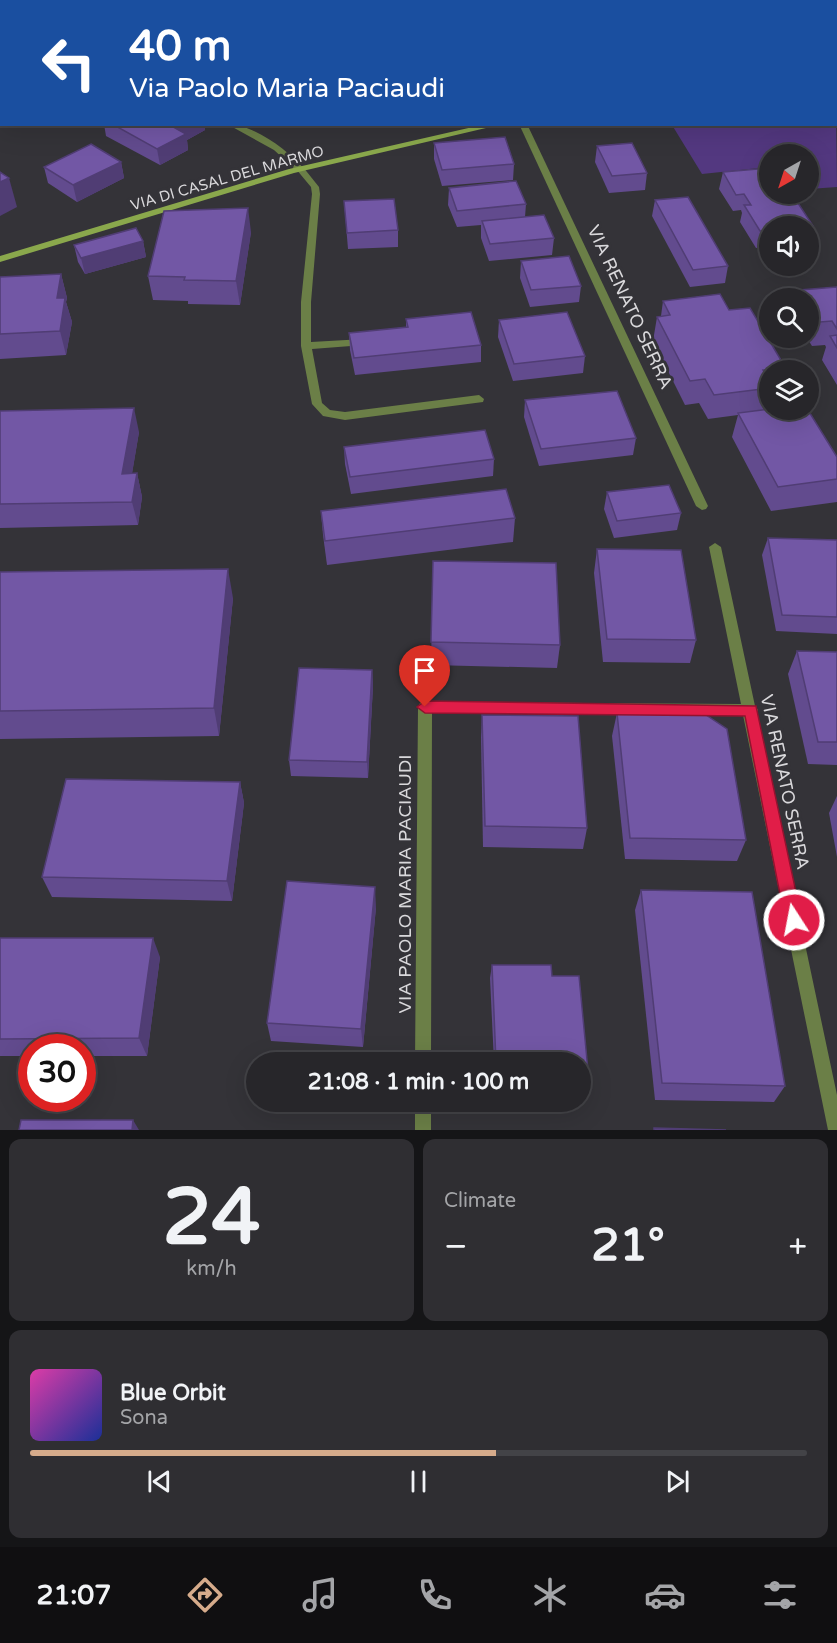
<!DOCTYPE html>
<meta charset="utf-8">
<style>
:root{--surface:#27262a;--page:#2f2e32;--text:#f1f3f6;--muted:#a4a5a8;--line:#434347;--accent:#d6ab8b}
body{margin:0;font-family:"Varela Round",sans-serif;background:var(--page);color:var(--text);height:100vh;display:flex;flex-direction:column;font-size:22px;white-space:nowrap}
*{box-sizing:border-box;margin:0}
p{font-size:20px;color:var(--muted)}
.icon{flex:none;width:33px;height:33px;fill:none;stroke:currentColor;stroke-width:2;stroke-linecap:round;stroke-linejoin:round}
.map{position:relative;height:1130px;overflow:hidden}
.drawer{display:flex;flex-direction:column;gap:9px;padding:9px;background:#151517;flex:1}
.drawer>*{flex:none}
.hud{position:absolute;left:0px;top:0px;width:837px;height:126px;box-shadow:0 6px 24px #0002,0 0 0 2px var(--line);background:#1a4fa0;color:#fff;overflow:hidden}
.needle{width:39px;rotate:219deg}
.tools{position:absolute;left:759px;top:144px;display:grid;gap:12px}
.tools a{display:grid;place-items:center;width:60px;height:60px;border-radius:50%;background:var(--surface);box-shadow:0 6px 24px #0002,0 0 0 2px var(--line);font-size:30px}
.speed{position:absolute;left:18px;top:1034px;display:flex;gap:12px;font-size:30px;font-weight:700;text-align:center}
.speed>*{display:grid;place-content:center;width:78px;height:78px;border-radius:50%;background:var(--surface);box-shadow:0 6px 24px #0002,0 0 0 2px var(--line);line-height:1}
.speed .limit{border:9px solid #d22;background:#fff;color:#111}
.pin{position:absolute;display:grid;place-items:center;width:51px;height:51px;color:#fff;margin:-62px -26px;border-radius:50% 50% 50% 0;rotate:-45deg;box-shadow:0 0 6px #0007}
.pin .icon{rotate:45deg}
.me{position:absolute;width:66px;margin:-33px;rotate:349deg;stroke-linejoin:round;filter:drop-shadow(0 0 4px #0008)}
.turn{display:flex;align-items:center;gap:21px;height:126px;padding:0 30px;font-size:27px}
.turn .icon{width:78px;height:78px;stroke-width:2.5}
.turn b{display:block;font-size:42px;line-height:51px}
.big{font-size:45px;font-weight:800;line-height:1.1}
.drawer .card{flex:1;display:flex;flex-direction:column;justify-content:center;gap:9px;min-width:0;padding:0 21px;border-radius:12px;background:var(--page)}
.drawer .dial{align-items:center;gap:0}
.dial b{font-size:78px;line-height:1}
.song{display:flex;align-items:center;gap:18px}
.cover{width:72px;height:72px;border-radius:9px;background:linear-gradient(135deg,hsl(320 70% 55%),hsl(230 70% 35%))}
.played{height:6px;border-radius:3px;background:linear-gradient(90deg,var(--accent) 60%,var(--line) 60%)}
.keys{display:flex;justify-content:space-around;direction:ltr}
.heat{display:flex;justify-content:space-between;align-items:center;font-size:33px;direction:ltr}
.drawer .tiles{flex:1;display:grid;gap:9px;grid-template-columns:1fr 1fr}
.card:last-child{grid-column:span 2}
.trip{position:absolute;left:246px;top:1052px;width:345px;height:60px;border-radius:30px;background:var(--surface);box-shadow:0 6px 24px #0002,0 0 0 2px var(--line);font-weight:800;line-height:60px;text-align:center}
.menu{display:flex;height:96px;justify-content:space-around;align-items:center;background:#100f11;color:var(--muted)}
.menu .icon{width:42px;height:42px}
.menu .active{color:var(--accent)}
.menu b{font-size:27px;color:var(--text)}
.map>svg:first-child{display:block}
.green{fill:#533880}
.lines{fill:none;stroke-linecap:round;stroke-linejoin:round}
.service{fill:#6b7f47;fill-rule:evenodd}
.minor{fill:#6b7f47;fill-rule:evenodd}
.secondary{fill:#8aa84c;fill-rule:evenodd}
.wall{fill:#624b8e}
.shaded-wall{fill:#503d74}
.building{fill:#7257a5;stroke:#503d74;stroke-width:1.5}
.route{fill:#e11d48;stroke:#92132f;stroke-width:1.5}
.labels{text-anchor:middle;dominant-baseline:central;stroke-width:6;stroke-linejoin:round;paint-order:stroke}
.far-street-label{font-size:15px;fill:#d9d8db;stroke:#343338}
.street-label{font-size:18px;fill:#d9d8db;stroke:#343338}
</style>
<div class="map">
<svg width="837" height="1130" viewBox="0 0 837 1130">
<rect width="100%" height="100%" fill="#343338"/>
<path class="green" d="M 836,104 L 837,187 L 809,189 L 808,154 L 770,154 L 769,167 L 702,174 L 672,125 L 836,124 Z"/>
<g class="lines">
<path class="service" d="M 300,166 L 303,167 L 319,187 L 320,194 L 311,302 L 311,342 L 364,339 L 369,342 L 364,345 L 312,349 L 322,403 L 330,410 L 345,412 L 479,395 L 484,399 L 483,402 L 345,420 L 323,416 L 312,404 L 301,346 L 301,302 L 312,194 L 311,187 L 296,169 Z"/>
<g class="minor">
<path d="M 227,124 C 253,124 288,150 304,169 L 297,171 L 274,150 Z"/>
<path d="M 519,124 L 527,124 L 708,506 L 706,509 L 702,510 L 696,506 Z"/>
<path d="M 715,543 L 721,547 L 755,706 L 758,710 L 756,713 L 837,1095 L 837,1130 L 828,1130 L 743,715 L 432,713 L 431,1062 L 415,1062 L 418,707 L 420,703 L 425,702 L 741,704 L 709,547 Z"/>
<rect x="415" y="1101" width="16" height="29"/>
</g>
<g class="secondary">
<rect x="836" y="61" width="1" height="4"/>
<path d="M 486,124 L 503,124 L 294,173 L 0,262 L 0,256 L 289,169 Z"/>
</g>
</g>
<g class="wall">
<path d="M 583,0 L 809,0 L 809,2 L 584,2 Z"/>
<path d="M 104,124 L 204,124 L 205,130 L 187,140 L 188,150 L 160,165 L 106,136 Z"/>
<path d="M 434,143 L 514,164 L 513,180 L 442,186 L 434,159 Z"/>
<path d="M 597,146 L 647,173 L 645,190 L 609,193 L 595,162 Z"/>
<path d="M 121,162 L 124,178 L 77,202 L 48,183 L 44,167 Z"/>
<path d="M 723,172 L 770,194 L 789,194 L 787,201 L 813,226 L 808,241 L 808,226 L 770,226 L 770,246 L 756,248 L 740,222 L 742,213 L 741,210 L 733,211 L 719,189 Z"/>
<path d="M 449,188 L 526,204 L 525,217 L 554,238 L 552,255 L 489,261 L 481,238 L 481,225 L 457,227 L 448,205 Z"/>
<path d="M 655,200 L 728,266 L 725,283 L 690,287 L 652,216 Z"/>
<path d="M 344,201 L 398,230 L 398,247 L 348,249 Z"/>
<path d="M 251,232 L 240,305 L 188,304 L 188,301 L 153,300 L 148,276 Z"/>
<path d="M 143,241 L 146,257 L 85,274 L 78,262 L 74,245 Z"/>
<path d="M 521,261 L 581,286 L 579,302 L 530,307 L 520,278 Z"/>
<path d="M 61,274 L 67,298 L 66,302 L 72,322 L 66,355 L 0,359 L 0,277 Z"/>
<path d="M 837,287 L 837,385 L 822,360 L 826,347 L 825,345 L 812,346 L 807,338 L 808,338 L 808,298 L 798,298 L 800,290 Z"/>
<path d="M 663,301 L 729,310 L 785,367 L 784,370 L 770,370 L 770,401 L 767,409 L 837,457 L 837,502 L 771,511 L 732,437 L 738,415 L 708,419 L 699,403 L 685,405 L 653,341 L 657,317 L 661,316 Z"/>
<path d="M 406,319 L 481,345 L 481,362 L 355,375 L 350,350 L 349,333 L 406,327 Z"/>
<path d="M 499,320 L 585,356 L 583,373 L 513,381 L 498,337 Z"/>
<path d="M 525,400 L 636,438 L 633,455 L 539,466 L 524,417 Z"/>
<path d="M 0,411 L 139,432 L 132,473 L 137,473 L 142,497 L 138,525 L 0,528 Z"/>
<path d="M 344,447 L 494,459 L 493,476 L 351,494 L 345,464 Z"/>
<path d="M 607,492 L 681,513 L 677,530 L 614,538 L 604,509 Z"/>
<path d="M 321,511 L 515,518 L 513,542 L 327,565 L 323,535 Z"/>
<path d="M 768,538 L 837,540 L 837,634 L 776,631 L 762,555 Z"/>
<path d="M 597,549 L 696,640 L 690,663 L 603,662 L 594,573 Z"/>
<path d="M 433,561 L 560,645 L 557,668 L 431,665 Z"/>
<path d="M 0,572 L 233,598 L 219,736 L 0,739 Z"/>
<path d="M 797,651 L 837,652 L 837,765 L 808,764 L 788,674 Z"/>
<path d="M 372,670 L 373,686 L 368,778 L 291,776 L 289,760 Z"/>
<path d="M 617,713 L 746,840 L 737,861 L 625,859 L 612,736 Z"/>
<path d="M 482,715 L 587,828 L 583,849 L 483,847 L 481,737 Z"/>
<path d="M 240,782 L 244,803 L 232,901 L 52,897 L 42,877 Z"/>
<path d="M 837,796 L 837,857 L 829,813 Z"/>
<path d="M 641,890 L 785,1086 L 774,1102 L 655,1100 L 635,910 Z"/>
<path d="M 376,907 L 363,1047 L 271,1041 L 267,1023 Z"/>
<path d="M 0,938 L 160,957 L 147,1056 L 82,1056 L 82,1047 L 32,1047 L 32,1056 L 0,1056 Z"/>
<path d="M 492,965 L 552,976 L 589,1081 L 586,1093 L 580,1093 L 580,1062 L 494,1062 L 490,978 Z"/>
</g>
<g class="shaded-wall">
<path d="M 712,0 L 809,0 L 809,2 L 701,2 Z"/>
<path d="M 0,34 L 2,34 L 2,51 L 0,52 Z"/>
<path d="M 2,99 L 2,124 L 0,125 L 0,100 Z"/>
<path d="M 182,124 L 204,124 L 205,130 L 187,140 L 188,150 L 160,165 L 157,149 L 175,128 Z"/>
<path d="M 121,162 L 124,178 L 77,202 L 73,185 Z"/>
<path d="M 9,178 L 17,207 L 0,216 L 0,182 Z"/>
<path d="M 248,208 L 251,232 L 240,305 L 236,281 Z"/>
<path d="M 143,241 L 146,257 L 85,274 L 81,258 Z"/>
<path d="M 61,274 L 67,298 L 66,302 L 72,322 L 66,355 L 60,331 L 57,298 Z"/>
<path d="M 134,408 L 139,432 L 128,498 L 122,474 Z"/>
<path d="M 137,473 L 142,497 L 138,525 L 132,502 Z"/>
<path d="M 228,569 L 233,598 L 219,736 L 214,708 Z"/>
<path d="M 372,670 L 373,686 L 368,778 L 367,762 Z"/>
<path d="M 240,782 L 244,803 L 232,901 L 227,881 Z"/>
<path d="M 375,887 L 376,907 L 363,1047 L 361,1029 Z"/>
<path d="M 153,938 L 160,957 L 147,1056 L 139,1038 Z"/>
<path d="M 133,1120 L 139,1130 L 132,1130 Z"/>
</g>
<g class="building">
<path d="M 608,0 L 712,0 L 701,2 L 609,2 Z"/>
<path d="M 0,12 L 2,13 L 2,34 L 0,34 Z"/>
<path d="M 112,124 L 182,124 L 175,128 L 186,134 L 157,149 Z"/>
<path d="M 505,137 L 514,164 L 442,170 L 434,143 Z"/>
<path d="M 632,143 L 647,173 L 612,176 L 597,146 Z"/>
<path d="M 91,144 L 121,162 L 73,185 L 44,167 Z"/>
<path d="M 770,168 L 770,194 L 773,194 L 778,201 L 796,200 L 813,226 L 770,226 L 770,230 L 760,231 L 744,205 L 751,205 L 744,194 L 736,195 L 723,172 Z"/>
<path d="M 0,172 L 9,178 L 0,182 Z"/>
<path d="M 516,181 L 526,204 L 457,211 L 449,188 Z"/>
<path d="M 688,197 L 728,266 L 693,270 L 655,200 Z"/>
<path d="M 394,199 L 398,230 L 347,233 L 344,201 Z"/>
<path d="M 248,208 L 236,281 L 184,280 L 185,277 L 148,276 L 164,211 Z"/>
<path d="M 544,215 L 554,238 L 490,244 L 482,221 Z"/>
<path d="M 136,228 L 143,241 L 81,258 L 74,245 Z"/>
<path d="M 569,256 L 581,286 L 531,290 L 521,261 Z"/>
<path d="M 61,274 L 57,298 L 65,298 L 60,331 L 0,334 L 0,277 Z"/>
<path d="M 837,287 L 837,329 L 832,321 L 820,322 L 808,304 L 808,298 L 805,298 L 800,290 Z"/>
<path d="M 720,294 L 729,310 L 750,308 L 785,367 L 763,370 L 770,381 L 770,388 L 714,395 L 705,379 L 690,381 L 657,317 L 670,315 L 663,301 Z"/>
<path d="M 471,312 L 481,345 L 354,358 L 349,333 L 408,327 L 406,319 Z"/>
<path d="M 567,312 L 585,356 L 514,364 L 499,320 Z"/>
<path d="M 837,335 L 837,348 L 830,336 Z"/>
<path d="M 617,391 L 636,438 L 541,449 L 525,400 Z"/>
<path d="M 134,408 L 122,474 L 137,473 L 132,502 L 0,504 L 0,411 Z"/>
<path d="M 770,409 L 808,410 L 837,457 L 837,479 L 778,487 L 738,413 Z"/>
<path d="M 485,430 L 494,459 L 350,477 L 344,447 Z"/>
<path d="M 669,485 L 681,513 L 617,521 L 607,492 Z"/>
<path d="M 506,489 L 515,518 L 325,541 L 321,511 Z"/>
<path d="M 768,538 L 837,540 L 837,617 L 782,615 Z"/>
<path d="M 597,549 L 681,550 L 696,640 L 607,639 Z"/>
<path d="M 433,561 L 556,563 L 560,645 L 431,642 Z"/>
<path d="M 228,569 L 214,708 L 0,711 L 0,572 Z"/>
<path d="M 797,651 L 837,652 L 837,742 L 818,742 Z"/>
<path d="M 299,668 L 372,670 L 367,762 L 289,760 Z"/>
<path d="M 617,713 L 706,715 L 727,729 L 746,840 L 630,838 Z"/>
<path d="M 482,715 L 578,716 L 587,828 L 485,826 Z"/>
<path d="M 66,779 L 240,782 L 227,881 L 42,877 Z"/>
<path d="M 287,881 L 375,887 L 361,1029 L 267,1023 Z"/>
<path d="M 641,890 L 752,892 L 785,1086 L 662,1083 Z"/>
<path d="M 0,938 L 153,938 L 139,1038 L 0,1039 Z"/>
<path d="M 492,965 L 551,965 L 552,976 L 579,976 L 589,1081 L 580,1081 L 580,1062 L 496,1062 Z"/>
<path d="M 21,1120 L 133,1120 L 132,1130 L 19,1130 Z"/>
<path d="M 654,1128 L 726,1130 L 654,1130 Z"/>
</g>
<path class="route" d="M 425,701 L 756,706 L 802,920 L 800,926 L 794,928 L 788,926 L 785,920 L 745,716 L 425,713 L 417,707 Z"/>
<g class="labels">
<g class="far-street-label">
<text transform="translate(227 178) rotate(-16)">VIA DI CASAL DEL MARMO</text>
</g>
<g class="street-label">
<text transform="translate(630 307) rotate(65)">VIA RENATO SERRA</text>
<text transform="translate(785 782) rotate(78)">VIA RENATO SERRA</text>
<text transform="translate(405 884) rotate(-90)">VIA PAOLO MARIA PACIAUDI</text>
</g>
</g>
</svg>
<div class="tools">
<a><svg class="needle" viewBox="-14 -14 28 28"><path d="M0-13l5 13h-10z" fill="#e53935"/><path d="M0 13l5-13h-10z" fill="#a4a5a8"/></svg></a>
<a><svg class="icon" aria-label="sound" viewBox="0 0 24 24"><path d="M4 9h4l5-4v14l-5-4H4zM17 9q2 3 0 6"/></svg></a>
<a><svg class="icon" aria-label="search" viewBox="0 0 24 24"><circle cx="10" cy="10" r="6"/><path d="M15 15l6 6"/></svg></a>
<a><svg class="icon" aria-label="layers" viewBox="0 0 24 24"><path d="M12 4l9 5-9 5-9-5zM3 14l9 5 9-5"/></svg></a>
</div>
<div class="speed"><div class="limit">30</div></div>
<div class="pin" style="left:425px;top:707px;background:#d93025"><svg class="icon" aria-label="arrive" viewBox="0 0 24 24"><path d="M6 21V4h12l-3 4 3 4H6"/></svg></div>
<svg class="me" style="left:794px;top:920px" viewBox="-20 -20 40 40"><circle r="17" fill="#e11d48" stroke="#fff" stroke-width="3"/><path d="M0-11L8 9 0 5-8 9z" fill="#fff"/></svg>
<div class="trip">21:08 · 1 min · 100 m</div>
<div class="hud">
<div class="turn"><svg class="icon" aria-label="left" viewBox="0 0 24 24"><path d="M17 20v-9H6M10 6l-5 5 5 5"/></svg><div><b>40 m</b>Via Paolo Maria Paciaudi</div></div>
</div>
</div>
<section class="drawer">
<div class="tiles">
<div class="card dial"><b>24</b><p>km/h</p></div>
<div class="card"><p>Climate</p>
<div class="heat"><a>−</a><b class="big">21°</b><a>+</a></div>
</div>
<div class="card">
<div class="song"><i class="cover"></i><div><b>Blue Orbit</b><p>Sona</p></div></div>
<div class="played"></div>
<div class="keys"><svg class="icon" aria-label="previous" viewBox="0 0 24 24"><path d="M18 5L8 12l10 7zM5 5v14"/></svg><svg class="icon" aria-label="pause" viewBox="0 0 24 24"><path d="M8 5v14M16 5v14"/></svg><svg class="icon" aria-label="next" viewBox="0 0 24 24"><path d="M6 5l10 7-10 7zM19 5v14"/></svg></div>
</div>
</div>
</section>
<nav class="menu">
<b>21:07</b>
<svg class="icon active" aria-label="directions" viewBox="0 0 24 24"><path d="M12 3l9 9-9 9-9-9zM9 14v-3h6M13 9l2 2-2 2"/></svg>
<svg class="icon" aria-label="music" viewBox="0 0 24 24"><path d="M9 18V5l10-2v13"/><circle cx="6" cy="18" r="3"/><circle cx="16" cy="16" r="3"/></svg>
<svg class="icon" aria-label="phone" viewBox="0 0 24 24"><path d="M5 4h4l2 5-3 2q2 4 5 5l2-3 5 2v4C11 20 4 13 5 4z"/></svg>
<svg class="icon" aria-label="climate" viewBox="0 0 24 24"><path d="M12 3v18M4 7l16 10M4 17L20 7"/></svg>
<svg class="icon" aria-label="car" viewBox="0 0 24 24"><path d="M5 17H2v-5l4-1 3-4h7l3 4 3 1v5h-3M9 17h6M6 11h13"/><circle cx="7" cy="17" r="2"/><circle cx="17" cy="17" r="2"/></svg>
<svg class="icon" aria-label="filters" viewBox="0 0 24 24"><path d="M4 7h16M4 17h16"/><circle cx="9" cy="7" r="2"/><circle cx="15" cy="17" r="2"/></svg>
</nav>
